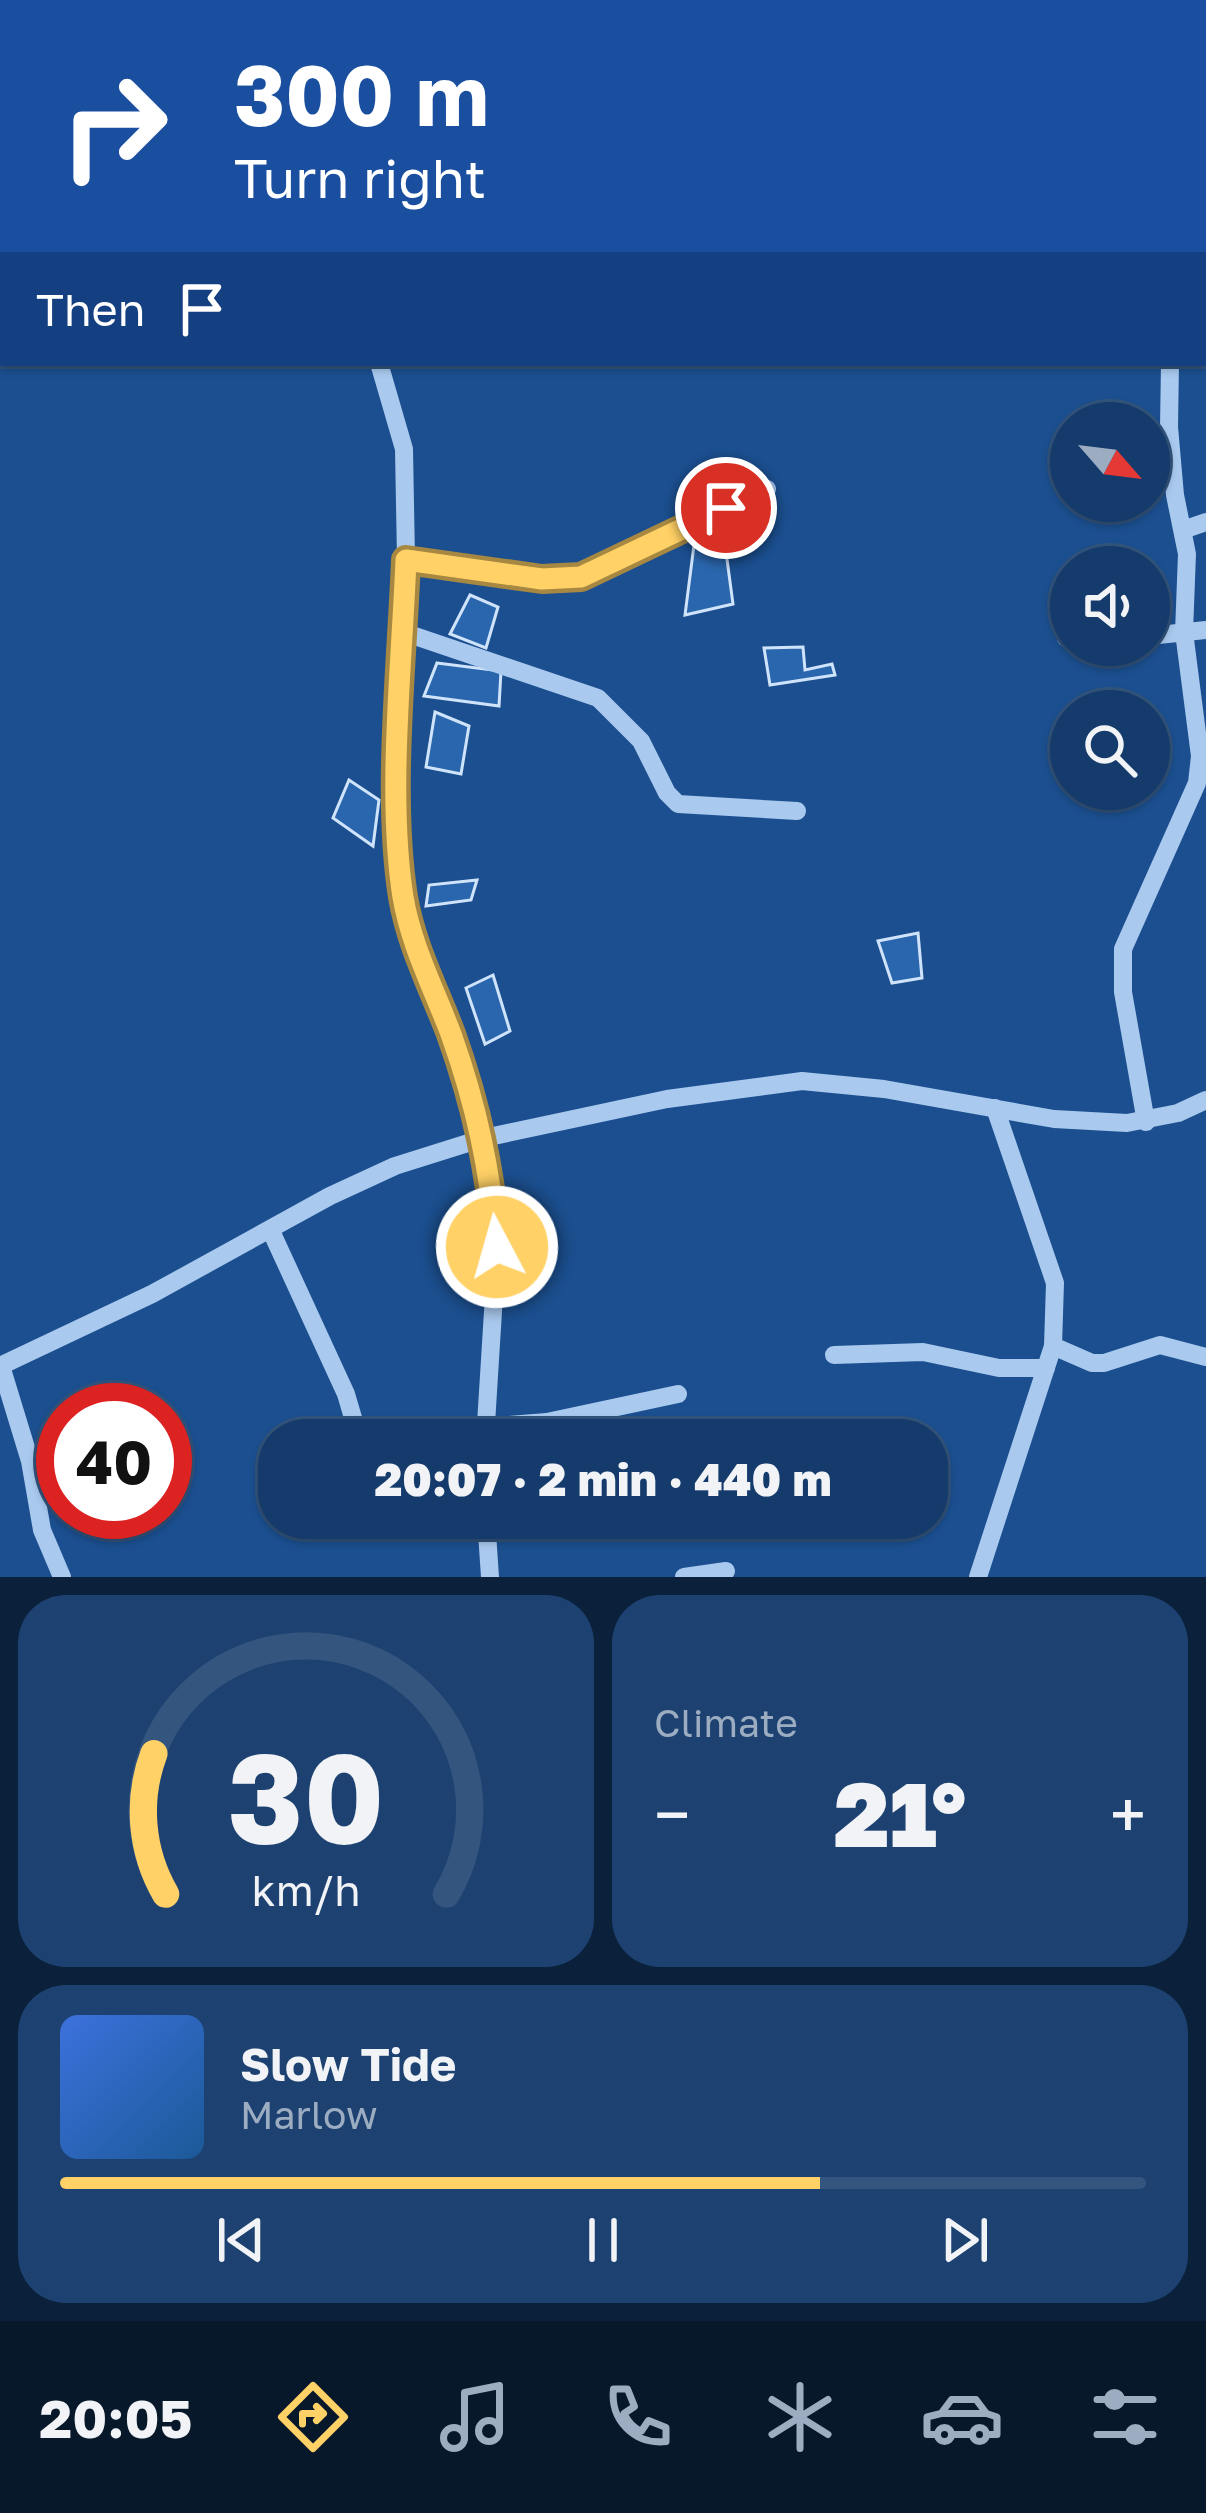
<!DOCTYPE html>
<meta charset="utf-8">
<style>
:root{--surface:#143b6b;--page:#1d4271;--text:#f1f3f6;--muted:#9dadc1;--line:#33557e;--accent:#ffd166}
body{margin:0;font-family:"Golos Text",sans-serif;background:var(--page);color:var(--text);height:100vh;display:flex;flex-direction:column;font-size:45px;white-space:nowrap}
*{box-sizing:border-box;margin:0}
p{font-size:39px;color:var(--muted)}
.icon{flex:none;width:66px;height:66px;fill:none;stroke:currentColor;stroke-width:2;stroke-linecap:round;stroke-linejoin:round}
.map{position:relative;height:1577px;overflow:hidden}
.sheet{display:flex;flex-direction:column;gap:18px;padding:18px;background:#0b203b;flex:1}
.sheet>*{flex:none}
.guide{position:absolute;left:0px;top:0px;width:1206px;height:366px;box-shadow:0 3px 9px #0004,0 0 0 3px var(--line);background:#1a4fa0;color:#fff;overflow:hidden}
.needle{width:78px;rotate:118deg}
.tools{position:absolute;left:1050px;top:402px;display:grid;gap:24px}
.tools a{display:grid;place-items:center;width:120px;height:120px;border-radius:50%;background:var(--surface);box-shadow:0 3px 9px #0004,0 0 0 3px var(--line);font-size:60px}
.speed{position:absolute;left:36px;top:1383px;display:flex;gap:24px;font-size:60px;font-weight:700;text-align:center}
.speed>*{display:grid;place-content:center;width:156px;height:156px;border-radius:50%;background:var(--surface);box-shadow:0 3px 9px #0004,0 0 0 3px var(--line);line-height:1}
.speed .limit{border:18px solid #d22;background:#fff;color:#111}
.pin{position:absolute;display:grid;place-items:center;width:102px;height:102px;color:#fff;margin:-51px;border:6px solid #fff;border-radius:50%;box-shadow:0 3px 12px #0007}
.me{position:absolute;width:132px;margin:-66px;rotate:354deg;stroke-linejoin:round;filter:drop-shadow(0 0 9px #0008)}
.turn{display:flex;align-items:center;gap:42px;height:252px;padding:0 36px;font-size:54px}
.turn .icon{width:156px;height:156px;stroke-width:2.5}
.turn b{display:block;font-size:84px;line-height:102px}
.then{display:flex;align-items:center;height:114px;padding:0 36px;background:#0003;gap:24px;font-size:45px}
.big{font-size:90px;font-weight:800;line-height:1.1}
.sheet .widget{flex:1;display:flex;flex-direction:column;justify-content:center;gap:18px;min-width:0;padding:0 42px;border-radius:48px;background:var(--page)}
.sheet .dial{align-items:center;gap:0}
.dial svg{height:312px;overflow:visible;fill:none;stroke:var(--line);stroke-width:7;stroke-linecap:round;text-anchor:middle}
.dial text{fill:var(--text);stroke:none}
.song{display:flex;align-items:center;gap:36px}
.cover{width:144px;height:144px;border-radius:18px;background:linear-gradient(135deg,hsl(220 70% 55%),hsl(210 70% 35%))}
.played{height:12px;border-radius:6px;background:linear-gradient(90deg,var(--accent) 70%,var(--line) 70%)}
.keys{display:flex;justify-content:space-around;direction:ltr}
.heat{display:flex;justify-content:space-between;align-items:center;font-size:66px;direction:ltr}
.sheet .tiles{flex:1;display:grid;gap:18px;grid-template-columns:1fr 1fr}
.widget:last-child{grid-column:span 2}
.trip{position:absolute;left:258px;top:1419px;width:690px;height:120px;border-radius:48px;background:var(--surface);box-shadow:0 3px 9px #0004,0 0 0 3px var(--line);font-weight:800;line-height:120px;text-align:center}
.tab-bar{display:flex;height:192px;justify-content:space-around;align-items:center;background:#08182b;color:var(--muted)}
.tab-bar .icon{width:84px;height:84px}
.tab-bar .active{color:var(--accent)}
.tab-bar b{font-size:54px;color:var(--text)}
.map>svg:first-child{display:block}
.building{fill:#2a66ad;stroke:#cfe3fa;stroke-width:3}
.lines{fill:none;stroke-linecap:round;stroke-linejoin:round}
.minor{stroke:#a9c9ee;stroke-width:18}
.route-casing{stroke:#a68842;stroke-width:30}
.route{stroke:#ffd166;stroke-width:21}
</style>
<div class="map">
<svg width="1206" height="1577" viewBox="0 0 1206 1577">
<rect width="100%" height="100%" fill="#1b4f8f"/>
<g class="building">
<path d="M 689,0 L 759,0 L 759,3 Z"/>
<path d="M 724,537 L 733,604 L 685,615 L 694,545 Z"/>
<path d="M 470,595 L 498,607 L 486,648 L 450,634 Z"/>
<path d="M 803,647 L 805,670 L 832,664 L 835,675 L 770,685 L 764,648 Z"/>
<path d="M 437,663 L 501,671 L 499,706 L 424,696 Z"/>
<path d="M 435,712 L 469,726 L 461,774 L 426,767 Z"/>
<path d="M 349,780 L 379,800 L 373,846 L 333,818 Z"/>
<path d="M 477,880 L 471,900 L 426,906 L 429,885 Z"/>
<path d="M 918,933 L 922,978 L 892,983 L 878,941 Z"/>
<path d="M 493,975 L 510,1031 L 485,1044 L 466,988 Z"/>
</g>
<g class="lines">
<g class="minor">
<path d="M 184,0 L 185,3"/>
<path d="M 516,0 L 521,3"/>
<path d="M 1016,0 L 1016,3"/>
<path d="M 131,3 L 132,0"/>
<path d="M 771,3 L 773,0"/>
<path d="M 1203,107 L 1206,106"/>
<path d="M 0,261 L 3,260"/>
<path d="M 379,363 L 404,449 L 406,559 L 397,838 L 403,897 L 414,942 L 451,1035 L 484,1138 L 497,1247 L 485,1440"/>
<path d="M 1183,530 L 1206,522"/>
<path d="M 406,559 L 542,579 L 581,577 L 767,489"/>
<path d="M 403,632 L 598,698 L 641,741 L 667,793 L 678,804 L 797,811"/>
<path d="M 1149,636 L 1206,630"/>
<path d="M 1066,638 L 1071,638"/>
<path d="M 1146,1122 L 1123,992 L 1123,949 L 1197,783 L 1200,756 L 1184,632 L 1187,554 L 1175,495 L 1169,427 L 1170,363"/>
<path d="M 271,1231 L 346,1394 L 356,1428"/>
<path d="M 1053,1346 L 1092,1363 L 1104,1363 L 1160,1345 L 1206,1357"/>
<path d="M 834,1355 L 923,1352 L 999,1368 L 1046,1368"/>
<path d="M 0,1366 L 152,1294 L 330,1196 L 395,1166 L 484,1138 L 667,1099 L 802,1081 L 884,1089 L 1054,1119 L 1127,1123 L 1178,1113 L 1206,1100"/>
<path d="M 1,1366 L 30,1461 L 42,1530 L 62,1577"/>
<path d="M 485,1427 L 547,1422 L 678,1394"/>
<path d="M 486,1518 L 490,1577"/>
<path d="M 684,1577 L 726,1571"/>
<path d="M 978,1577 L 1053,1346 L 1055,1283 L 995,1108"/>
</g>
</g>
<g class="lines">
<defs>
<path id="route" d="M 497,1247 C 490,1170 477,1107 451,1034 C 434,989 411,945 403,897 C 387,795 402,664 406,560 L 542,579 L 581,577 L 726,508"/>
</defs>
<use href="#route" class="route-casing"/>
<use href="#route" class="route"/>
</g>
</svg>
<div class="tools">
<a><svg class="needle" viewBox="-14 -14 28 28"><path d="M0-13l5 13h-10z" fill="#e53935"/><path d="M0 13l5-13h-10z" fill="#9dadc1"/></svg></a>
<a><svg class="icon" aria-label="sound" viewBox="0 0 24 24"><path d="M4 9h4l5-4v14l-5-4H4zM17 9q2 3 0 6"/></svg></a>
<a><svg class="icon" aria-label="search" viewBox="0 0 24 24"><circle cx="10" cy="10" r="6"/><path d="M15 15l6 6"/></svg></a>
</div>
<div class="speed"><div class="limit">40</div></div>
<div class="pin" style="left:726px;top:508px;background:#d93025"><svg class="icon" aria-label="arrive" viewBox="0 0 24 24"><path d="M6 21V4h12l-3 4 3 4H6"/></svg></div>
<svg class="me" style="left:497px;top:1247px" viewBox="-20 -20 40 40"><circle r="17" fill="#ffd166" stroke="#fff" stroke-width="3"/><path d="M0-11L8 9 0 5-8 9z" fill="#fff"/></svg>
<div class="trip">20:07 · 2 min · 440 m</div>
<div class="guide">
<div class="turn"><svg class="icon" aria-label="right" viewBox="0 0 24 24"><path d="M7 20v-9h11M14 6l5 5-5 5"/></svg><div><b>300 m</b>Turn right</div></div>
<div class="then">Then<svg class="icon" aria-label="arrive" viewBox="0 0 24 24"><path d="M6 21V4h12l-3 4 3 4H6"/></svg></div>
</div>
</div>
<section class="sheet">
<div class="tiles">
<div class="widget dial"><svg viewBox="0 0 100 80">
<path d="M14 69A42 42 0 1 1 86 69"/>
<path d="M14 69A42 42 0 0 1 11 33" stroke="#ffd166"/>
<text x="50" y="56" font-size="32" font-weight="700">30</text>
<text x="50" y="72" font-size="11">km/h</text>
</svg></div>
<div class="widget"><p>Climate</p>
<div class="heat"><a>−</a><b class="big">21°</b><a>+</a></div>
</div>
<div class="widget">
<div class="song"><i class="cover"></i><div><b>Slow Tide</b><p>Marlow</p></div></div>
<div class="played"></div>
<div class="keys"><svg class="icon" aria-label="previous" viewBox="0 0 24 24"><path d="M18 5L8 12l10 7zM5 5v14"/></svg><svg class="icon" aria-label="pause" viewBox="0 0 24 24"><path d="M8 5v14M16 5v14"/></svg><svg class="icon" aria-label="next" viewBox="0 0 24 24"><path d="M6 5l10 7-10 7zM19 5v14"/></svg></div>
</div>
</div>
</section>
<nav class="tab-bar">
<b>20:05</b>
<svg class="icon active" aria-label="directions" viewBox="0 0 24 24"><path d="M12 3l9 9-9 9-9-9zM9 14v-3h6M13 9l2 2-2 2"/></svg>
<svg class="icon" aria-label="music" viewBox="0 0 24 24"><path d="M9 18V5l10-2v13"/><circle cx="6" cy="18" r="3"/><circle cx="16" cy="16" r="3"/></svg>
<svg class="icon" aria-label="phone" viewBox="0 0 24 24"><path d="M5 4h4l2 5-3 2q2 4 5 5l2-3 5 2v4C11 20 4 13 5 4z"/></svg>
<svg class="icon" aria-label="climate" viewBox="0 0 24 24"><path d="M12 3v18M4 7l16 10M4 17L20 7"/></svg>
<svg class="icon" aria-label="car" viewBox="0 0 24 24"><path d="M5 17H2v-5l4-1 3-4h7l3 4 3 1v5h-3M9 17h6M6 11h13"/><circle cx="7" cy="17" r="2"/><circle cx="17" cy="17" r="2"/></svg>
<svg class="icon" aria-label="filters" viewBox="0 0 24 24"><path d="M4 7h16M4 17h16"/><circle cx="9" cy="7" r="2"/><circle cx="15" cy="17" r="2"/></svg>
</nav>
